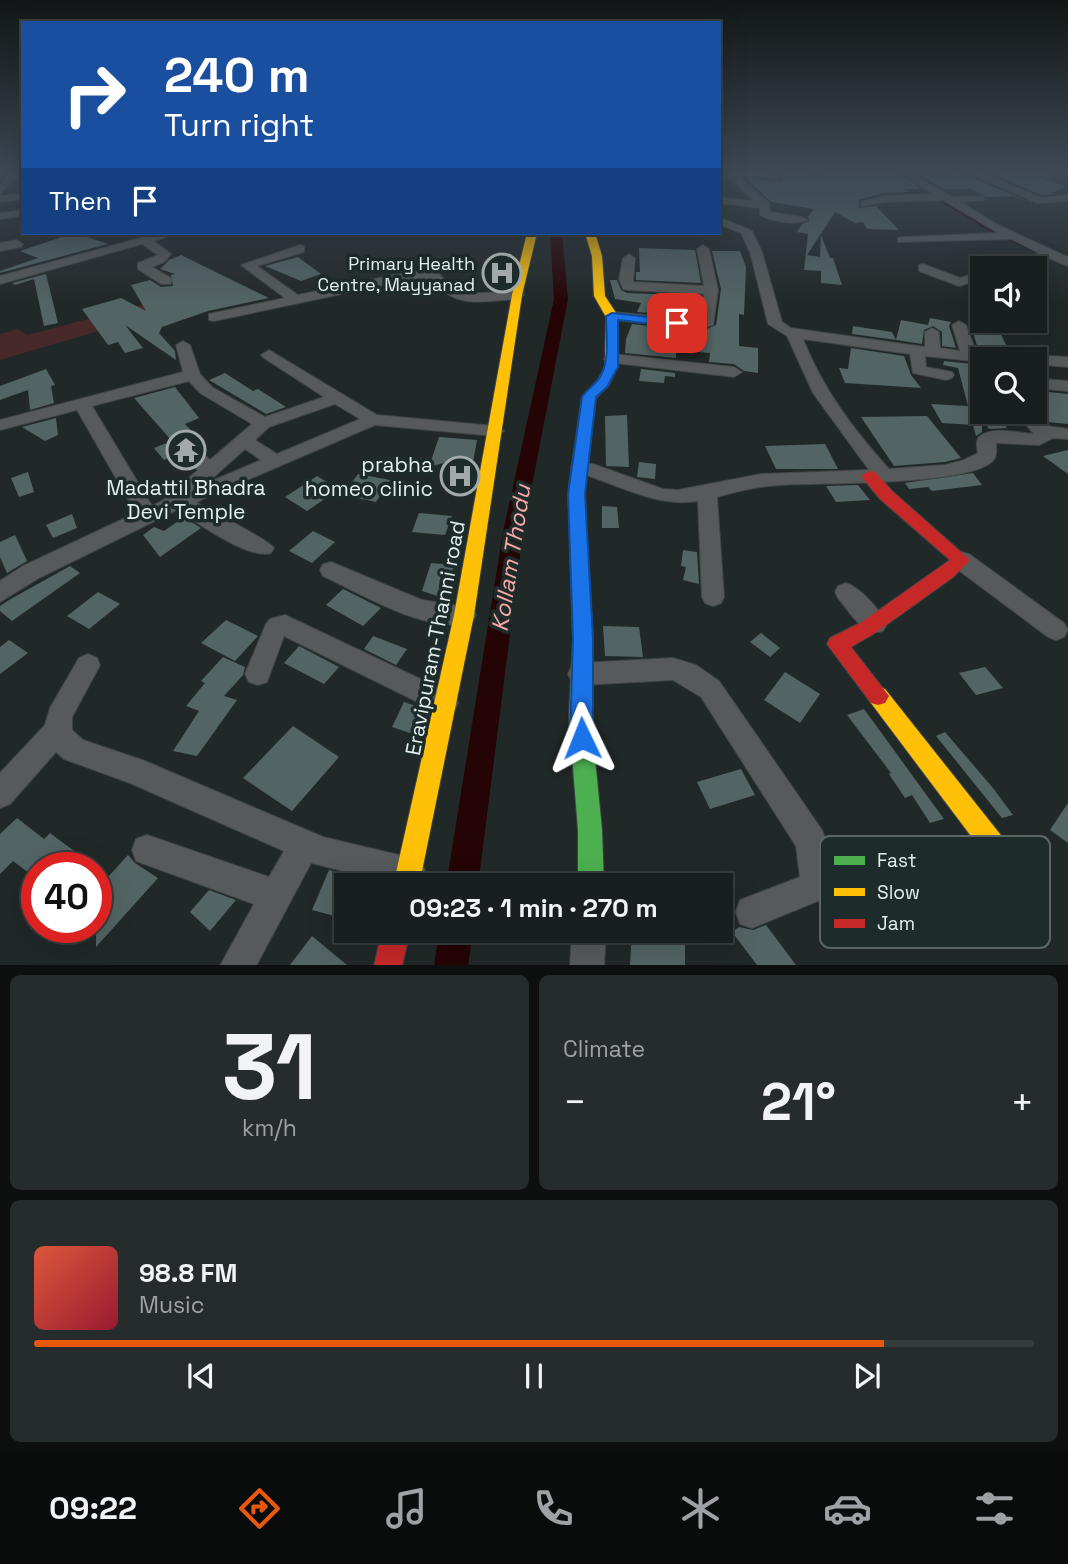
<!DOCTYPE html>
<meta charset="utf-8">
<style>
:root{--surface:#191e1e;--page:#262b2b;--text:#f1f3f6;--muted:#9fa2a4;--line:#373c3c;--accent:#ea580c}
body{margin:0;font-family:"Space Grotesk",sans-serif;background:var(--page);color:var(--text);height:100vh;display:flex;flex-direction:column;font-size:26px;white-space:nowrap}
*{box-sizing:border-box;margin:0}
p{font-size:23px;color:var(--muted)}
.icon{flex:none;width:38px;height:38px;fill:none;stroke:currentColor;stroke-width:2;stroke-linecap:round;stroke-linejoin:round}
.map{position:relative;height:965px;overflow:hidden}
.details{display:flex;flex-direction:column;gap:10px;padding:10px;background:#0e1010;flex:1}
.details>*{flex:none}
.hud{position:absolute;left:21px;top:21px;width:700px;height:214px;border-radius:0px;box-shadow:0 7px 28px #0002,0 0 0 2px var(--line);background:#1a4fa0;color:#fff;overflow:hidden}
.tools{position:absolute;left:970px;top:256px;display:grid;gap:14px}
.tools a{display:grid;place-items:center;width:77px;height:77px;border-radius:0px;background:var(--surface);box-shadow:0 7px 28px #0002,0 0 0 2px var(--line);font-size:35px}
.speed{position:absolute;left:21px;top:852px;display:flex;gap:14px;font-size:35px;font-weight:700;text-align:center}
.speed>*{display:grid;place-content:center;width:91px;height:91px;border-radius:50%;background:var(--surface);box-shadow:0 7px 28px #0002,0 0 0 2px var(--line);line-height:1}
.speed .limit{border:10px solid #d22;background:#fff;color:#111}
.pin{position:absolute;display:grid;place-items:center;width:60px;height:60px;color:#fff;margin:-30px;border-radius:14px;box-shadow:0 4px 10px #0006}
.me{position:absolute;width:77px;margin:-38px;rotate:358deg;stroke-linejoin:round;filter:drop-shadow(0 0 5px #0008)}
.turn{display:flex;align-items:center;gap:24px;height:147px;padding:0 28px;font-size:32px}
.turn .icon{width:91px;height:91px;stroke-width:2.5}
.turn b{display:block;font-size:49px;line-height:60px}
.then{display:flex;align-items:center;height:66px;padding:0 28px;background:#0003;gap:14px;font-size:26px}
.big{font-size:52px;font-weight:700;line-height:1.1}
.details .tile{flex:1;display:flex;flex-direction:column;justify-content:center;gap:10px;min-width:0;padding:0 24px;border-radius:10px;background:var(--page)}
.details .dial{align-items:center;gap:0}
.dial b{font-size:91px;line-height:1}
.song{display:flex;align-items:center;gap:21px}
.cover{width:84px;height:84px;border-radius:10px;background:linear-gradient(135deg,hsl(10 70% 55%),hsl(350 70% 35%))}
.played{height:7px;border-radius:4px;background:linear-gradient(90deg,var(--accent) 85%,var(--line) 85%)}
.keys{display:flex;justify-content:space-around;direction:ltr}
.heat{display:flex;justify-content:space-between;align-items:center;font-size:38px;direction:ltr}
.details .tiles{flex:1;display:grid;gap:10px;grid-template-columns:1fr 1fr}
.tile:last-child{grid-column:span 2}
.trip{position:absolute;left:334px;top:873px;width:399px;height:70px;border-radius:0px;background:var(--surface);box-shadow:0 7px 28px #0002,0 0 0 2px var(--line);font-weight:700;line-height:70px;text-align:center}
.menu{display:flex;height:112px;justify-content:space-around;align-items:center;background:#0a0c0c;color:var(--muted)}
.menu .icon{width:49px;height:49px}
.menu .active{color:var(--accent)}
.menu b{font-size:32px;color:var(--text)}
.map>svg:first-child{display:block}
.green{fill:#47292a}
.lines{fill:none;stroke-linecap:round;stroke-linejoin:round}
.stream{stroke:#250406;stroke-width:2.5}
.canal{fill:#250406;fill-rule:evenodd}
.building{fill:#536464}
.street-casing{stroke:#3f4545;stroke-width:2}
.fast-casing{stroke:#3f4545;stroke-width:2}
.slow-casing{stroke:#3f4545;stroke-width:2}
.jam-casing{stroke:#3f4545;stroke-width:2}
.street{fill:#565a5a;fill-rule:evenodd}
.fast{fill:#4caf50;fill-rule:evenodd}
.slow{fill:#ffc107;fill-rule:evenodd}
.jam{fill:#c62828;fill-rule:evenodd}
.route{fill:#1a73e8;stroke:#114b97;stroke-width:2}
.labels{text-anchor:middle;dominant-baseline:central;stroke-width:7;stroke-linejoin:round;paint-order:stroke}
.far-poi-label{font-size:18px;fill:#e6efef;stroke:#1e2b2b;text-anchor:end}
.poi-label{font-size:21px;fill:#e6efef;stroke:#1e2b2b;text-anchor:end}
.street-label{font-size:21px;fill:#e6efef;stroke:#1e2b2b}
.water-label{font-size:23px;font-style:italic;fill:#fca8a7;stroke:#1e2b2b}
.key{fill:#1e2b2b;stroke:#5a6666;stroke-width:2}
.key-label{font-size:19px;fill:#e6efef}
</style>
<div class="map">
<svg width="1068" height="966" viewBox="0 0 1068 966">
<rect width="100%" height="100%" fill="#212828"/>
<path class="green" d="M 165,299 L 174,309 L 0,360 L 0,334 L 17,329 L 27,335 Z"/>
<g class="lines">
<g class="stream">
<path d="M 905,192 L 929,195"/>
<path d="M 941,201 L 999,235"/>
<path d="M 1007,238 L 1042,254"/>
</g>
<g class="canal">
<path d="M 550,233 L 562,233 L 568,299 L 523,532 L 478,886 L 446,886 L 503,532 L 554,299 Z"/>
<path d="M 439,931 L 473,931 L 468,966 L 434,966 Z"/>
</g>
</g>
<g class="building">
<path d="M 759,170 L 773,170 L 812,174 L 894,170 L 921,189 L 905,189 L 910,192 L 883,193 L 859,200 L 859,208 L 876,206 L 899,230 L 867,229 L 863,222 L 855,223 L 835,212 L 807,255 L 820,257 L 821,235 L 830,258 L 833,258 L 842,285 L 821,283 L 821,271 L 804,270 L 808,234 L 797,232 L 802,224 L 809,221 L 808,217 L 814,209 L 771,202 L 747,179 L 778,181 L 782,180 L 782,172 Z"/>
<path d="M 960,170 L 961,172 L 1035,205 L 1013,196 L 987,197 L 971,189 L 944,189 L 921,176 L 945,176 Z"/>
<path d="M 982,170 L 1043,170 L 1055,177 L 1044,180 L 1067,186 L 1051,193 L 1054,194 L 1042,195 Z"/>
<path d="M 74,233 L 108,244 L 0,273 L 0,271 L 38,258 L 20,251 Z"/>
<path d="M 639,248 L 695,250 L 701,283 L 636,280 L 636,272 L 640,272 Z"/>
<path d="M 712,251 L 740,251 L 746,267 L 744,315 L 739,314 L 739,346 L 758,348 L 758,373 L 744,371 L 734,364 L 709,362 L 710,353 L 676,350 L 676,358 L 625,353 L 626,339 L 632,324 L 699,332 L 716,325 L 721,289 Z"/>
<path d="M 181,255 L 269,298 L 208,311 L 162,327 L 159,333 L 175,351 L 176,360 L 125,325 L 143,348 L 125,353 L 118,342 L 108,345 L 82,309 L 121,298 L 146,311 L 131,285 L 150,280 L 161,287 L 173,286 L 171,275 L 175,274 L 160,269 L 169,260 Z"/>
<path d="M 298,257 L 321,274 L 301,281 L 265,266 Z"/>
<path d="M 46,274 L 58,323 L 44,326 L 34,279 L 15,285 L 12,283 Z"/>
<path d="M 610,280 L 617,280 L 621,290 L 627,293 L 701,296 L 699,317 L 637,312 L 641,303 L 615,299 Z"/>
<path d="M 930,318 L 951,322 L 949,326 L 956,348 L 942,346 L 942,332 L 933,326 L 924,330 L 922,344 L 896,340 L 901,320 L 928,325 Z"/>
<path d="M 969,319 L 995,322 L 1008,349 L 978,349 Z"/>
<path d="M 853,326 L 892,332 L 896,340 L 852,334 Z"/>
<path d="M 851,348 L 904,356 L 911,375 L 921,388 L 845,383 L 839,368 L 848,369 Z"/>
<path d="M 944,361 L 982,365 L 982,411 L 997,413 L 1007,428 L 989,429 L 987,426 L 982,425 L 982,432 L 976,436 L 973,425 L 942,423 L 931,404 L 968,406 L 958,368 L 943,365 Z"/>
<path d="M 46,369 L 55,385 L 51,386 L 54,403 L 30,410 L 28,390 L 0,400 L 0,386 Z"/>
<path d="M 641,369 L 675,373 L 675,377 L 665,376 L 664,383 L 639,381 Z"/>
<path d="M 225,373 L 253,391 L 258,389 L 286,407 L 266,414 L 209,380 Z"/>
<path d="M 175,387 L 199,418 L 185,424 L 200,440 L 179,449 L 178,447 L 182,452 L 164,460 L 154,448 L 172,441 L 134,398 Z"/>
<path d="M 1039,391 L 1068,394 L 1068,424 L 1047,422 L 1042,418 L 1044,404 Z"/>
<path d="M 627,415 L 629,467 L 606,466 L 605,416 Z"/>
<path d="M 927,416 L 961,458 L 945,462 L 894,466 L 861,417 Z"/>
<path d="M 56,418 L 58,435 L 45,441 L 22,427 Z"/>
<path d="M 439,437 L 477,440 L 469,485 L 448,483 L 454,460 L 429,467 Z"/>
<path d="M 825,444 L 838,469 L 776,469 L 765,446 Z"/>
<path d="M 1068,450 L 1068,474 L 1043,456 Z"/>
<path d="M 639,462 L 656,464 L 655,479 L 637,477 Z"/>
<path d="M 28,472 L 34,492 L 19,497 L 11,478 Z"/>
<path d="M 973,473 L 982,485 L 932,491 L 928,487 L 909,489 L 905,483 Z"/>
<path d="M 358,474 L 390,480 L 376,502 L 343,495 Z"/>
<path d="M 317,476 L 339,489 L 307,511 L 285,497 Z"/>
<path d="M 858,485 L 870,500 L 836,502 L 826,486 Z"/>
<path d="M 602,506 L 617,507 L 619,528 L 602,528 Z"/>
<path d="M 419,513 L 452,516 L 445,535 L 412,532 Z"/>
<path d="M 72,514 L 77,528 L 53,538 L 46,525 Z"/>
<path d="M 184,517 L 201,528 L 160,557 L 143,535 L 154,527 L 164,531 Z"/>
<path d="M 313,531 L 335,542 L 312,563 L 289,551 Z"/>
<path d="M 15,535 L 27,561 L 7,573 L 0,557 L 0,542 Z"/>
<path d="M 683,550 L 697,552 L 699,584 L 683,580 L 686,567 L 681,566 Z"/>
<path d="M 431,563 L 454,565 L 447,599 L 422,591 Z"/>
<path d="M 70,566 L 80,573 L 12,621 L 0,611 L 0,606 L 9,600 Z"/>
<path d="M 343,589 L 381,608 L 363,626 L 326,605 Z"/>
<path d="M 98,592 L 120,604 L 89,629 L 67,616 Z"/>
<path d="M 226,620 L 258,636 L 235,661 L 201,643 Z"/>
<path d="M 603,626 L 639,627 L 643,657 L 605,656 Z"/>
<path d="M 761,633 L 780,648 L 770,657 L 750,642 Z"/>
<path d="M 373,636 L 407,649 L 396,665 L 364,649 Z"/>
<path d="M 9,640 L 28,653 L 0,674 L 0,647 Z"/>
<path d="M 299,646 L 339,667 L 324,684 L 284,663 Z"/>
<path d="M 223,657 L 245,667 L 243,675 L 224,696 L 237,700 L 197,756 L 173,751 L 199,711 L 186,706 L 205,683 L 201,681 Z"/>
<path d="M 985,667 L 1003,688 L 976,695 L 959,673 Z"/>
<path d="M 785,672 L 820,694 L 800,723 L 764,700 Z"/>
<path d="M 404,702 L 422,708 L 413,734 L 392,727 Z"/>
<path d="M 864,709 L 944,819 L 930,823 L 912,795 L 905,798 L 889,774 L 891,773 L 847,715 Z"/>
<path d="M 293,726 L 339,757 L 292,811 L 243,778 Z"/>
<path d="M 945,732 L 993,788 L 1013,815 L 1002,818 L 936,736 Z"/>
<path d="M 741,769 L 755,795 L 710,809 L 697,782 Z"/>
<path d="M 1068,803 L 1068,843 L 1050,830 Z"/>
<path d="M 17,818 L 44,839 L 50,833 L 97,868 L 37,868 L 37,879 L 13,861 L 0,874 L 0,834 Z"/>
<path d="M 128,855 L 135,863 L 158,878 L 96,947 L 96,890 Z"/>
<path d="M 329,870 L 381,883 L 380,886 L 346,886 L 346,919 L 312,910 Z"/>
<path d="M 209,890 L 236,900 L 210,931 L 190,912 Z"/>
<path d="M 766,925 L 796,965 L 757,965 L 732,932 L 739,927 L 753,930 Z"/>
<path d="M 632,931 L 670,931 L 685,934 L 685,965 L 630,965 Z"/>
<path d="M 312,936 L 347,965 L 290,965 Z"/>
</g>
<g class="lines">
<defs>
<g id="street">
<path d="M 13,170 L 23,170 L 0,194 L 0,185 Z"/>
<path d="M 721,170 L 780,174 L 780,178 L 777,179 L 739,176 L 769,203 L 770,212 L 801,217 L 807,220 C 797,226 769,221 760,215 L 760,208 L 719,203 L 719,197 L 754,201 Z"/>
<path d="M 896,170 L 950,170 L 945,173 L 912,173 L 952,197 L 984,196 L 984,200 L 961,202 L 998,225 L 1068,257 L 1068,266 L 1049,258 L 1018,268 L 999,268 L 1039,253 L 1011,239 L 898,242 L 898,238 L 902,237 L 998,233 L 943,200 L 884,202 L 861,206 L 861,202 L 884,196 L 933,194 Z"/>
<path d="M 962,170 L 975,170 L 1042,198 L 1068,195 L 1068,201 L 1037,203 Z"/>
<path d="M 1046,170 L 1068,171 L 1068,177 L 1048,172 Z"/>
<path d="M 23,193 L 23,199 L 0,202 L 0,196 Z"/>
<path d="M 23,210 L 23,216 L 0,219 L 0,213 Z"/>
<path d="M 719,217 L 752,231 L 762,252 L 782,322 L 791,328 L 925,347 L 925,332 L 932,328 L 939,332 L 940,348 L 960,351 L 952,325 L 959,321 L 966,325 L 976,352 L 1068,357 L 1068,367 L 1034,364 L 1034,359 L 982,359 L 982,362 L 925,356 L 926,367 L 952,372 L 954,375 L 952,378 L 946,380 L 913,373 L 910,354 L 803,339 C 823,389 853,429 889,469 L 945,465 L 964,460 L 978,453 C 977,448 975,440 980,436 C 992,426 1020,433 1034,434 L 1014,411 L 1032,411 L 1047,426 L 1068,429 L 1068,439 L 1053,438 L 1039,445 L 996,443 C 996,446 997,454 995,458 C 979,487 815,482 780,485 C 758,486 738,491 717,497 L 724,597 L 721,603 L 713,606 L 705,603 L 702,597 L 698,501 C 654,508 614,482 573,471 L 571,467 L 573,463 L 593,464 L 663,489 L 678,490 L 761,474 L 869,470 L 813,393 L 787,336 L 768,324 L 750,252 L 741,233 L 719,224 Z"/>
<path d="M 159,233 L 177,233 L 154,241 L 171,254 L 164,262 L 152,267 L 171,278 L 171,284 L 161,284 L 138,269 L 138,263 L 158,255 L 142,244 L 0,284 L 0,276 Z"/>
<path d="M 17,240 L 23,244 L 21,247 L 0,251 L 0,243 Z"/>
<path d="M 300,245 L 304,246 L 304,252 L 257,266 L 298,295 L 413,271 L 439,274 L 455,290 L 464,294 L 517,291 L 524,295 L 517,299 C 478,301 460,310 430,280 L 413,279 L 214,321 L 209,320 L 209,314 L 285,298 L 241,265 Z"/>
<path d="M 703,245 L 709,249 L 718,290 L 713,325 L 699,329 L 607,319 L 607,313 L 612,312 L 701,320 L 704,294 L 628,290 L 623,289 L 619,279 L 623,258 L 629,254 L 635,258 L 633,282 L 704,286 L 697,249 Z"/>
<path d="M 923,264 L 960,278 L 982,271 L 982,279 L 959,286 L 919,271 L 919,265 Z"/>
<path d="M 183,341 L 190,345 L 200,374 L 212,387 L 265,417 L 324,397 L 264,358 L 261,355 L 269,350 L 377,415 L 495,426 L 504,431 L 495,436 L 375,425 L 196,502 C 209,510 269,540 274,548 L 271,553 C 248,560 197,522 177,510 L 39,578 L 0,602 L 0,581 L 23,566 L 136,513 L 77,410 L 0,430 L 0,420 L 183,372 L 176,345 ZM 189,381 L 200,393 L 252,424 L 210,460 L 203,454 L 189,454 L 187,458 L 198,470 L 162,501 L 152,506 L 92,406 ZM 335,404 L 360,419 L 277,454 L 255,440 L 269,427 ZM 245,449 L 261,460 L 207,483 Z"/>
<path d="M 612,354 L 734,367 L 742,372 L 734,377 L 607,362 L 604,359 Z"/>
<path d="M 1034,378 L 1068,381 L 1068,391 L 1034,388 Z"/>
<path d="M 961,552 L 969,554 L 1064,623 L 1068,630 L 1064,637 L 1056,640 L 1048,637 L 953,566 L 950,560 L 953,554 Z"/>
<path d="M 331,562 L 422,600 L 472,608 L 476,615 L 472,622 C 430,636 362,594 323,576 L 320,570 L 323,564 Z"/>
<path d="M 846,583 C 861,588 880,610 887,624 L 883,631 C 863,637 850,612 838,598 L 835,592 L 838,586 Z"/>
<path d="M 285,615 L 454,695 L 458,703 L 454,711 L 445,715 L 436,711 L 284,636 L 267,682 L 258,685 L 249,682 L 245,674 L 266,624 L 270,619 Z"/>
<path d="M 88,654 L 97,658 L 100,665 L 72,717 L 72,730 L 83,740 L 145,761 L 323,837 L 420,860 L 425,871 L 420,882 L 404,886 L 311,863 L 256,966 L 220,966 L 254,904 L 136,861 L 132,850 L 136,839 L 147,835 L 269,877 L 284,851 L 130,783 L 64,759 L 56,752 L 10,804 L 0,808 L 0,773 L 45,725 L 50,708 L 79,658 Z"/>
<path d="M 673,658 L 696,665 L 719,681 L 822,830 C 831,852 834,876 825,898 L 752,928 L 740,924 L 736,912 L 740,900 L 800,877 L 796,846 L 701,697 L 673,680 L 581,685 L 572,682 L 568,674 L 572,666 L 581,663 Z"/>
<path d="M 572,931 L 606,931 L 604,966 L 570,966 Z"/>
</g>
<path id="fast" d="M 577,503 L 585,509 L 593,638 L 591,718 L 602,830 L 604,886 L 578,886 L 578,830 L 569,718 L 573,638 L 569,509 Z"/>
<g id="slow">
<path d="M 527,233 L 537,233 L 522,295 L 474,615 L 419,886 L 393,886 L 454,615 L 512,295 Z"/>
<path d="M 585,233 L 595,233 L 602,256 L 605,296 L 618,316 L 617,367 L 609,385 L 596,398 L 584,493 L 585,509 L 577,515 L 569,509 L 568,493 L 582,397 L 598,380 L 605,367 L 606,317 L 594,296 L 592,256 Z"/>
<path d="M 878,687 L 885,689 L 1019,858 L 1023,867 L 1019,876 L 1010,880 L 1001,876 L 871,703 L 867,696 L 871,689 Z"/>
</g>
<g id="jam">
<path d="M 869,471 L 875,472 L 892,491 L 970,560 L 952,578 L 875,633 L 851,647 L 889,696 L 885,703 L 878,705 L 871,703 L 827,644 L 830,638 L 862,622 L 950,560 L 880,499 L 861,476 Z"/>
<path d="M 382,931 L 410,931 L 402,966 L 374,966 Z"/>
</g>
</defs>
<use href="#street" class="street-casing"/>
<use href="#fast" class="fast-casing"/>
<use href="#slow" class="slow-casing"/>
<use href="#jam" class="jam-casing"/>
<use href="#street" class="street"/>
<use href="#fast" class="fast"/>
<use href="#slow" class="slow"/>
<use href="#jam" class="jam"/>
</g>
<linearGradient id="sky" x2="0" y2="1"><stop stop-color="#121616"/><stop offset="0.56" stop-color="#3d4853"/><stop offset="1" stop-color="#3d4853" stop-opacity="0"/></linearGradient>
<rect width="1068" height="305" fill="url(#sky)"/>
<path class="route" d="M 612,313 L 677,320 L 683,323 L 677,327 L 618,320 L 618,367 L 607,387 L 596,397 L 585,494 L 593,639 L 593,738 L 590,746 L 582,749 L 574,746 L 570,738 L 573,639 L 568,494 L 582,397 C 587,389 592,387 597,381 C 611,366 606,335 606,316 Z"/>
<defs>
<symbol id="hospital-ring" viewBox="-11 -11 22 22"><circle r="9.5" fill="#1e2b2b" stroke="#a1a9a9" stroke-width="1.5"/><path d="M-5-5h3v3.5h4V-5h3V5h-3V1.5h-4V5h-3Z" fill="#a1a9a9"/></symbol>
<symbol id="temple-ring" viewBox="-11 -11 22 22"><circle r="9.5" fill="#1e2b2b" stroke="#a1a9a9" stroke-width="1.5"/><path d="M0-6L5-2H3V0L6.5 2.5H4V6H1.5V3h-3V6H-4V2.5H-6.5L-3 0V-2H-5Z" fill="#a1a9a9"/></symbol>
</defs>
<g fill-rule="evenodd">
<use href="#hospital-ring" x="480" y="251" width="44" height="44"/>
<use href="#temple-ring" x="164" y="428" width="44" height="44"/>
<use href="#hospital-ring" x="438" y="454" width="44" height="44"/>
</g>
<g class="labels">
<g class="far-poi-label">
<text x="475" y="263">Primary Health<tspan x="475" dy="21">Centre, Mayyanad</tspan></text>
</g>
<g class="poi-label">
<text x="433" y="464">prabha<tspan x="433" dy="24">homeo clinic</tspan></text>
<text x="186" y="487" text-anchor="middle">Madattil Bhadra<tspan x="186" dy="24">Devi Temple</tspan></text>
</g>
<g class="street-label">
<text transform="translate(435 638) rotate(-79)">Eravipuram-Thanni road</text>
</g>
<g class="water-label">
<text transform="translate(511 558) rotate(-81)">Kollam Thodu</text>
</g>
</g>
<rect x="820" y="836" width="230" height="112" rx="10" class="key"/>
<rect x="834" y="856" width="31" height="9" fill="#4caf50"/>
<rect x="834" y="888" width="31" height="8" fill="#ffc107"/>
<rect x="834" y="919" width="31" height="9" fill="#c62828"/>
<g class="key-label">
<text x="877" y="867">Fast</text>
<text x="877" y="899">Slow</text>
<text x="877" y="930">Jam</text>
</g>
</svg>
<div class="tools">
<a><svg class="icon" aria-label="sound" viewBox="0 0 24 24"><path d="M4 9h4l5-4v14l-5-4H4zM17 9q2 3 0 6"/></svg></a>
<a><svg class="icon" aria-label="search" viewBox="0 0 24 24"><circle cx="10" cy="10" r="6"/><path d="M15 15l6 6"/></svg></a>
</div>
<div class="speed"><div class="limit">40</div></div>
<div class="pin" style="left:677px;top:323px;background:#d93025"><svg class="icon" aria-label="arrive" viewBox="0 0 24 24"><path d="M6 21V4h12l-3 4 3 4H6"/></svg></div>
<svg class="me" style="left:582px;top:738px" viewBox="-20 -20 40 40"><path d="M0-17L14 15 0 8-14 15z" fill="#1a73e8" stroke="#fff" stroke-width="4"/></svg>
<div class="trip">09:23 · 1 min · 270 m</div>
<div class="hud">
<div class="turn"><svg class="icon" aria-label="right" viewBox="0 0 24 24"><path d="M7 20v-9h11M14 6l5 5-5 5"/></svg><div><b>240 m</b>Turn right</div></div>
<div class="then">Then<svg class="icon" aria-label="arrive" viewBox="0 0 24 24"><path d="M6 21V4h12l-3 4 3 4H6"/></svg></div>
</div>
</div>
<section class="details">
<div class="tiles">
<div class="tile dial"><b>31</b><p>km/h</p></div>
<div class="tile"><p>Climate</p>
<div class="heat"><a>−</a><b class="big">21°</b><a>+</a></div>
</div>
<div class="tile">
<div class="song"><i class="cover"></i><div><b>98.8 FM</b><p>Music</p></div></div>
<div class="played"></div>
<div class="keys"><svg class="icon" aria-label="previous" viewBox="0 0 24 24"><path d="M18 5L8 12l10 7zM5 5v14"/></svg><svg class="icon" aria-label="pause" viewBox="0 0 24 24"><path d="M8 5v14M16 5v14"/></svg><svg class="icon" aria-label="next" viewBox="0 0 24 24"><path d="M6 5l10 7-10 7zM19 5v14"/></svg></div>
</div>
</div>
</section>
<nav class="menu">
<b>09:22</b>
<svg class="icon active" aria-label="directions" viewBox="0 0 24 24"><path d="M12 3l9 9-9 9-9-9zM9 14v-3h6M13 9l2 2-2 2"/></svg>
<svg class="icon" aria-label="music" viewBox="0 0 24 24"><path d="M9 18V5l10-2v13"/><circle cx="6" cy="18" r="3"/><circle cx="16" cy="16" r="3"/></svg>
<svg class="icon" aria-label="phone" viewBox="0 0 24 24"><path d="M5 4h4l2 5-3 2q2 4 5 5l2-3 5 2v4C11 20 4 13 5 4z"/></svg>
<svg class="icon" aria-label="climate" viewBox="0 0 24 24"><path d="M12 3v18M4 7l16 10M4 17L20 7"/></svg>
<svg class="icon" aria-label="car" viewBox="0 0 24 24"><path d="M5 17H2v-5l4-1 3-4h7l3 4 3 1v5h-3M9 17h6M6 11h13"/><circle cx="7" cy="17" r="2"/><circle cx="17" cy="17" r="2"/></svg>
<svg class="icon" aria-label="filters" viewBox="0 0 24 24"><path d="M4 7h16M4 17h16"/><circle cx="9" cy="7" r="2"/><circle cx="15" cy="17" r="2"/></svg>
</nav>
